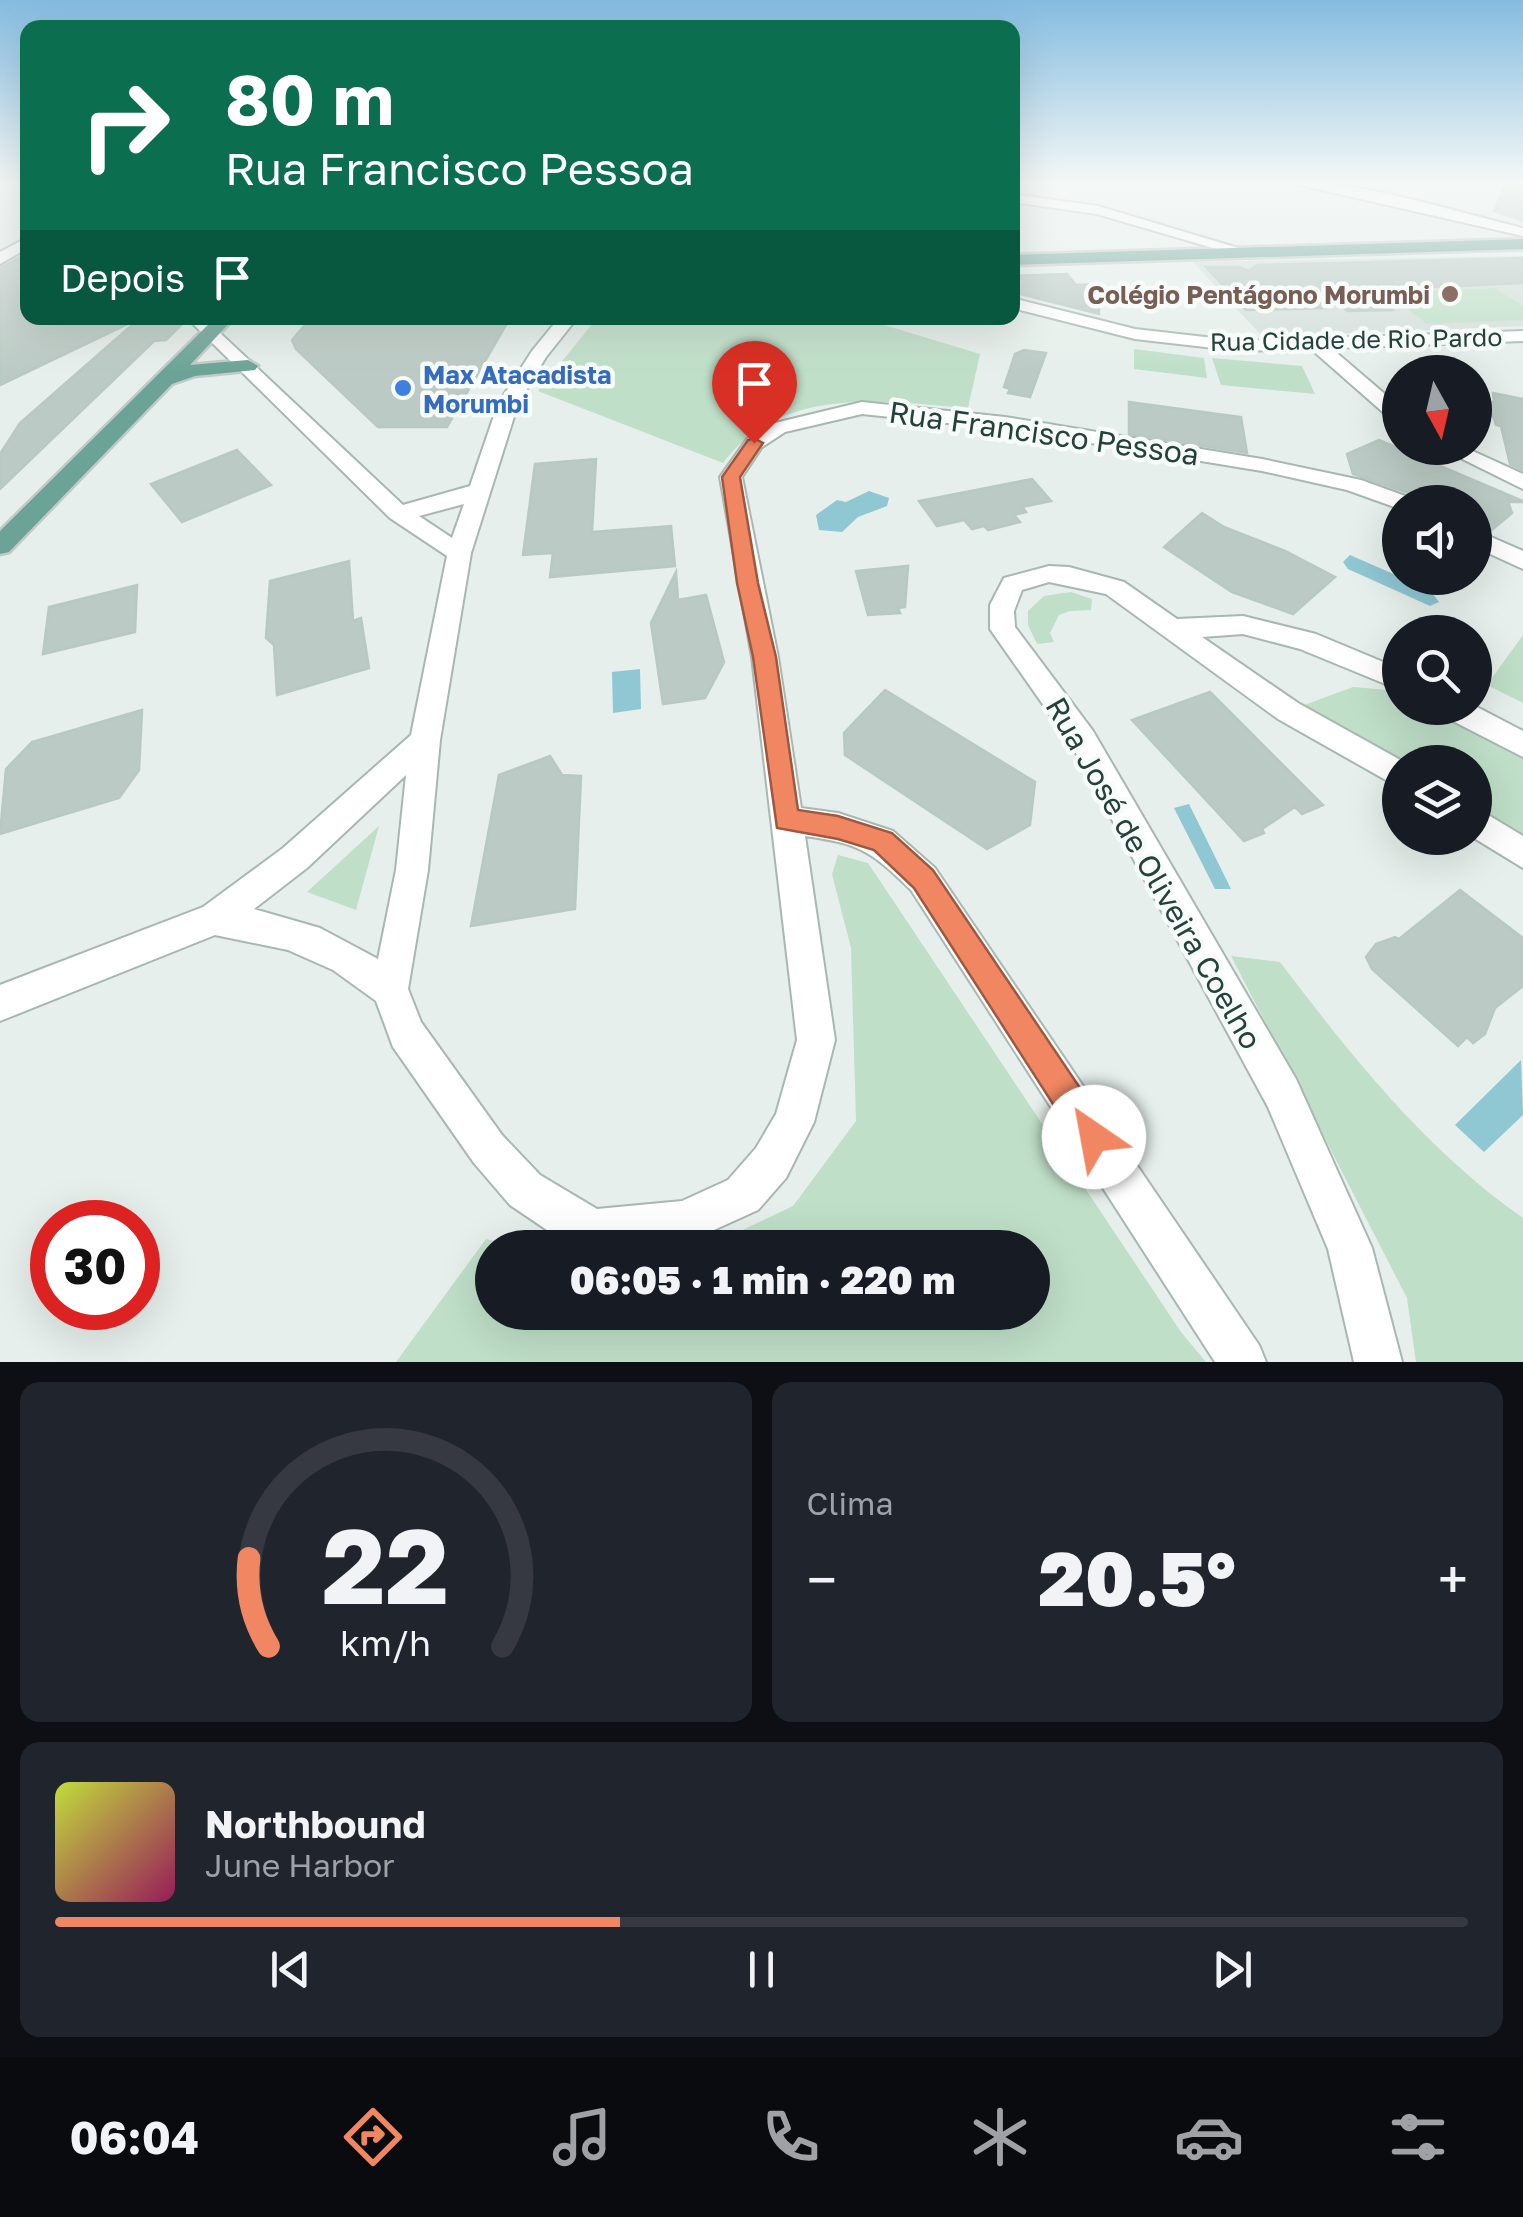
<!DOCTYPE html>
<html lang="pt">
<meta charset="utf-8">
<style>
:root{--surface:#171b24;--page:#20242c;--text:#f1f3f6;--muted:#9ea1a6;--line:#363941;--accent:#f18762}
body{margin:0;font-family:"Golos Text",sans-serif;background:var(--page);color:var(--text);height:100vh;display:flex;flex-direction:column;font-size:38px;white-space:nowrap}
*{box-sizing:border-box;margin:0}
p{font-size:32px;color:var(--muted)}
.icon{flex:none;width:55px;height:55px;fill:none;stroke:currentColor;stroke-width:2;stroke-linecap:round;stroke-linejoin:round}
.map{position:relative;height:1362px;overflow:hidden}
.sheet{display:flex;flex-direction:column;gap:20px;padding:20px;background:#0d0f14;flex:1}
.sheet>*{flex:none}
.guide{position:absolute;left:20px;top:20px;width:1000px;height:305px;border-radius:20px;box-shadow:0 10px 40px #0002;background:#0b6e4f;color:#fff;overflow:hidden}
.needle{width:65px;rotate:172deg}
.controls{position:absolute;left:1382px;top:355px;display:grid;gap:20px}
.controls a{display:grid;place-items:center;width:110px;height:110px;border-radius:50%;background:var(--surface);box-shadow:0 10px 40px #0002;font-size:50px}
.speed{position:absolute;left:30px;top:1200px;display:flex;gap:20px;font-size:50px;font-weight:700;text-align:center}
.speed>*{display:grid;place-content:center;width:130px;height:130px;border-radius:50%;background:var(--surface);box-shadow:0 10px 40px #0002;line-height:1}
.speed .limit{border:15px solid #d22;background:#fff;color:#111}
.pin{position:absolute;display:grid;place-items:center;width:85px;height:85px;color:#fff;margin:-102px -42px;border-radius:50% 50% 50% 0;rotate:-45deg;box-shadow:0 0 10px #0007}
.pin .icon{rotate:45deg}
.me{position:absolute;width:110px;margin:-55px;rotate:327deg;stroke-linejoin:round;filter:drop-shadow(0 0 8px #0008)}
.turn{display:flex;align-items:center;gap:35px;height:210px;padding:0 40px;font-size:45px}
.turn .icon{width:130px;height:130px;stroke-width:2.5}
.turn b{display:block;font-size:70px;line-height:85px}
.then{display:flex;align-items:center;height:95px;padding:0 40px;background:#0003;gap:20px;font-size:38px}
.big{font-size:75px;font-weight:800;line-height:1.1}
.sheet .widget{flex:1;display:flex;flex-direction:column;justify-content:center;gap:15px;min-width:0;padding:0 35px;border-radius:20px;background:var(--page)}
.sheet .dial{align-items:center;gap:0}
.dial svg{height:260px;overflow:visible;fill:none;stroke:var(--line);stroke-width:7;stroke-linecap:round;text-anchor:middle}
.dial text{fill:var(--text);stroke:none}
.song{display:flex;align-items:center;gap:30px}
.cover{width:120px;height:120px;border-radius:15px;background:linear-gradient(135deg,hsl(70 70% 55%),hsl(330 70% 35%))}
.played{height:10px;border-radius:5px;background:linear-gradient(90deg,var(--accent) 40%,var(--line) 40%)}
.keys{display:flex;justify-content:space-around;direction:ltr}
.heat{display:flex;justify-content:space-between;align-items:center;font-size:55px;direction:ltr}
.sheet .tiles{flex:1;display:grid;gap:20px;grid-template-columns:1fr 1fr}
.widget:last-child{grid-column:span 2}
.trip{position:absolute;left:475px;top:1230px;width:575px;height:100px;border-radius:50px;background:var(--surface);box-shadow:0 10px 40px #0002;font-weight:800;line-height:100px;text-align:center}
.dock{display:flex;height:160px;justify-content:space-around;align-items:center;background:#090b0e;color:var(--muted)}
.dock .icon{width:70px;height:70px}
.dock .current{color:var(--accent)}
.dock b{font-size:45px;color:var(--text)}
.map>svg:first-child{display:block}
.built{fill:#d4dfda}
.green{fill:#bfdfc8}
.water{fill:#8fc7d3}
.building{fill:#bbcac4;stroke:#b8c8c2;stroke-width:2.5}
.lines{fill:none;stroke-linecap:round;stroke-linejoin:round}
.minor-casing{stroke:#a8b7b2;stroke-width:4}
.major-casing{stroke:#c2cac8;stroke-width:5}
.minor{fill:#fff;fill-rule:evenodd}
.major{fill:#6ba496;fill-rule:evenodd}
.route{fill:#f18762;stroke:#9d5840;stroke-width:2.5}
.education-dot{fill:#8d6e63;stroke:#f7fbf9;stroke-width:4}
.shop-dot{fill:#3f7fe0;stroke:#f7fbf9;stroke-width:4}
.labels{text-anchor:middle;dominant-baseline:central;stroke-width:9;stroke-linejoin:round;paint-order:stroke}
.far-education-label{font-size:25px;font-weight:bold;fill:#785e54;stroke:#f7fbf9;text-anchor:end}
.far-street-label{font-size:25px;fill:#24413a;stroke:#f7fbf9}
.far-shop-label{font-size:25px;font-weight:bold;fill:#366cbe;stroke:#f7fbf9;text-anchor:start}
.street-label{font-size:30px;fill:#24413a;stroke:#f7fbf9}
</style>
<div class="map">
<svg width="1523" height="1362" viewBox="0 0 1523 1362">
<rect width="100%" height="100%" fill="#e6efeb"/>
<path class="built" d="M 1523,256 L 1523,326 L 1263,337 L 1193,262 Z"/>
<g class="green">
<path d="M 1495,288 L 1523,306 L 1523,320 L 1427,324 L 1386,293 Z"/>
<path d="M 597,318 L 861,318 L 980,354 L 968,408 C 882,401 782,385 723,463 L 538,391 Z"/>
<path d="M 1134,349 L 1204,358 L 1207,378 L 1134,369 Z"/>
<path d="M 1212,358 L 1302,366 L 1315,394 L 1221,385 Z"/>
<path d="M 1071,592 L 1092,599 L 1091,610 L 1070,611 L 1059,615 L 1050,633 L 1054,642 L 1037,644 L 1028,625 L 1028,611 L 1044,596 Z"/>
<path d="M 1523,635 L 1523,703 L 1487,685 Z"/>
<path d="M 1353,687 L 1400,691 L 1400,708 L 1453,708 L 1523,745 L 1523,859 L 1475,829 L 1475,762 L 1400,762 L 1288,711 Z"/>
<path d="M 379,826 L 356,910 L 307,892 Z"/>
<path d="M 838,855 L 868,863 L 1181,1332 L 1206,1362 L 396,1362 L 486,1239 L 516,1247 L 492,1248 L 492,1312 L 1032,1312 L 1032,1248 L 707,1247 L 793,1206 L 856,1121 L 851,948 L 832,874 Z"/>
<path d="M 1231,956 L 1280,962 C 1351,1056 1426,1150 1523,1218 L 1523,1362 L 1416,1362 L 1407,1298 Z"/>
</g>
<g class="water">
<path d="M 869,491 L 889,498 L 887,506 L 858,517 L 842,532 L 819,530 L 816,515 L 837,500 L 846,502 Z"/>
<path d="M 1350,555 L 1430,590 L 1439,602 L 1430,606 L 1348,569 L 1343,562 Z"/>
<path d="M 640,669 L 641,709 L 613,713 L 612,672 Z"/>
<path d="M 1189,804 L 1231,889 L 1215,889 L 1174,808 Z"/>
<path d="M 1521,1060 L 1523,1115 L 1484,1152 L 1455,1125 Z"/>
</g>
<g class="building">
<path d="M 1507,181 L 1523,181 L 1523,221 L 1494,211 Z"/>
<path d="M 28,253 L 28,318 L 140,318 L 0,385 L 0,268 Z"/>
<path d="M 1523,258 L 1523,283 L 1368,290 L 1392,310 L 1348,311 L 1337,302 L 1327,308 L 1246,310 L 1206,267 L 1239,267 L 1249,271 L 1257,265 Z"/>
<path d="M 1067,274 L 1076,285 L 1098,284 L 1099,314 L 1012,292 L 1012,276 Z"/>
<path d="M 140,318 L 183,318 L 185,321 L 166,340 L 154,341 L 0,489 L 0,454 L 20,423 Z"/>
<path d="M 311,318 L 510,318 L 447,427 L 378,427 L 296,349 L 292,340 Z"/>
<path d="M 1024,350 L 1046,353 L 1030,397 L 1008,393 L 1010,389 L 1004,387 L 1015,354 Z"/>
<path d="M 1493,393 L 1523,399 L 1523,470 L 1510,464 L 1501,426 L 1496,425 L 1488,402 L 1494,402 Z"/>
<path d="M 1129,402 L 1241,417 L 1247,453 L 1129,434 Z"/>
<path d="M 1379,440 L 1523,501 L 1523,502 L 1508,502 L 1512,513 L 1489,532 L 1475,526 L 1475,502 L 1416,502 L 1409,493 L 1353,474 L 1347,454 Z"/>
<path d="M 237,450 L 271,485 L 182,522 L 151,484 Z"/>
<path d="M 596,459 L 592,532 L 671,526 L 675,566 L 550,577 L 553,553 L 523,555 L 535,464 Z"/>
<path d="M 1032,479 L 1051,501 L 1022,507 L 1026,512 L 1014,515 L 1020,522 L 988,530 L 984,526 L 972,529 L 964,520 L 937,526 L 919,501 Z"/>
<path d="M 1202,513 L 1224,527 L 1285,551 L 1335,577 L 1293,614 L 1232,592 L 1164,547 Z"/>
<path d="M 349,561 L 353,621 L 361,618 L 369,668 L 277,695 L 274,645 L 266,638 L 270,581 Z"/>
<path d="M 908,566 L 905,607 L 898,608 L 900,613 L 868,615 L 856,571 Z"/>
<path d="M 676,572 L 678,600 L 706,595 L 724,662 L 705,698 L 663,704 L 651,623 Z"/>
<path d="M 137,585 L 135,632 L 43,654 L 49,607 Z"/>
<path d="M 885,690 L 1035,782 L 1030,825 L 987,849 L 845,755 L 844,733 Z"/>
<path d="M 1210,692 L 1323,805 L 1302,814 L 1295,807 L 1262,829 L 1264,833 L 1244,841 L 1132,720 Z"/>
<path d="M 142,710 L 139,770 L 119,798 L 0,834 L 6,769 L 32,742 Z"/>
<path d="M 550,756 L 562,775 L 581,776 L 575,909 L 471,926 L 499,775 Z"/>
<path d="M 1460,890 L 1523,938 L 1523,986 L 1495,1008 L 1485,1034 L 1473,1043 L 1467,1037 L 1458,1046 L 1372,969 L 1366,957 L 1376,944 L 1395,937 L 1399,939 Z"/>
</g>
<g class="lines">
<defs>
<g id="minor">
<path d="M 1282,181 C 1363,181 1444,209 1523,228 L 1523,236 Z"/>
<path d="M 1012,194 L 1098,206 L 1255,253 L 1247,258 L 1097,214 L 1012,202 Z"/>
<path d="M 28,237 L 28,248 L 0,264 L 0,252 Z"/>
<path d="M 1012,298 L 1135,329 L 1240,341 L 1523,331 L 1523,341 L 1331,348 L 1400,407 L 1400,423 L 1393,421 L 1311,349 L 1240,351 L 1135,339 L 1012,308 Z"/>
<path d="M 187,318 L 204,318 L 403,505 L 470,486 L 498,404 L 532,351 L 559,318 L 577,318 L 546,357 L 518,404 L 471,553 L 440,740 L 428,870 L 408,989 L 421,1022 L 502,1135 L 540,1175 L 597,1209 L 682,1201 L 728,1180 L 756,1148 L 776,1114 L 797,1040 L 752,657 L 720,477 L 747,439 L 771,424 L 862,402 L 1005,417 L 1262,459 L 1361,480 L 1408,497 L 1411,502 L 1400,502 L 1400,509 L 1347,490 L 1262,471 L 1005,429 L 862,414 L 785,432 L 762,447 L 742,477 L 778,657 L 801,808 L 838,813 L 893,831 L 935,868 L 1259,1345 L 1266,1362 L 1215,1362 L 911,890 C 871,851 861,844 805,836 L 835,1040 L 814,1122 L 786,1178 L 758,1210 L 683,1244 L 583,1248 L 547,1230 L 510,1205 L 474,1163 L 393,1047 L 376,1001 L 333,970 L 288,950 L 215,935 L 0,1021 L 0,985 L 203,907 L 283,848 L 411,735 L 447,556 L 390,518 ZM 464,504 L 452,538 L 419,516 ZM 406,775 L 396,870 L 378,959 L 320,928 L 254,909 L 307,868 Z"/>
<path d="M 1440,448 L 1466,448 L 1523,474 L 1523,489 Z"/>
<path d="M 1475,530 L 1523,551 L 1523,569 L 1475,547 Z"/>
<path d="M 1049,566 L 1069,567 L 1124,582 L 1177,619 L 1243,616 L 1316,634 L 1400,669 L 1400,690 L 1300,649 L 1243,634 L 1202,637 L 1298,703 L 1404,762 L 1400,762 L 1400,788 L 1278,719 L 1106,594 L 1049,582 L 1022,590 L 1014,611 L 1015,627 L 1093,731 L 1296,1079 L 1372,1248 L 1402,1362 L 1354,1362 L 1328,1249 L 1268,1107 L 1072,746 L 990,629 L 990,605 L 1004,578 Z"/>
<path d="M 1475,706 L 1523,731 L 1523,757 L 1443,716 L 1439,708 Z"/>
<path d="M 1475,807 L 1523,836 L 1523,868 L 1474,838 Z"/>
</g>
<g id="major">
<path d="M 1523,239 L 1523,249 L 1012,265 L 1012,255 Z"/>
<path d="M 215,318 L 234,318 L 190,365 L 248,360 L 258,366 L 255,370 L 195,376 L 172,384 L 9,552 L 0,554 L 0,531 Z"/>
</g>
</defs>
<use href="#minor" class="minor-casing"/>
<use href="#major" class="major-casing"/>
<use href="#minor" class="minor"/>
<use href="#major" class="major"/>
</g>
<linearGradient id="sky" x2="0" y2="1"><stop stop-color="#84bce0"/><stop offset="0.49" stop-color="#f4f8f6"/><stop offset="1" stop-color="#f4f8f6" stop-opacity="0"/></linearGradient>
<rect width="1523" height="372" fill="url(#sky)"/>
<path class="route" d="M 754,438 L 763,443 L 740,477 L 758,583 L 776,657 L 798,810 L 838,816 L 892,833 L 933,870 L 1105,1125 L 1110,1137 L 1105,1149 L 1094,1154 L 1082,1149 L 914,888 L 874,850 L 838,839 L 777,828 L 753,657 L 737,583 L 722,477 L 748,440 Z"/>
<circle class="education-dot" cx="1450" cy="294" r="10"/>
<circle class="shop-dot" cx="403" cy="388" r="10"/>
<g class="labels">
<g class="far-education-label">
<text x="1430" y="294">Colégio Pentágono Morumbi</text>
</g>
<g class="far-street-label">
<text transform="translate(1356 339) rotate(-1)">Rua Cidade de Rio Pardo</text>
</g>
<g class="far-shop-label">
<text x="423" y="374">Max Atacadista<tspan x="423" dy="29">Morumbi</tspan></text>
</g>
<g class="street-label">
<text transform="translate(1044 433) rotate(8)">Rua Francisco Pessoa</text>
<text transform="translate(1154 873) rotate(60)">Rua José de Oliveira Coelho</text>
</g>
</g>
</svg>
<div class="controls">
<a><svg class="needle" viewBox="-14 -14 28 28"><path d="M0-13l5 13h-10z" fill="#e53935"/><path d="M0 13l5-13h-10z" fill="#9ea1a6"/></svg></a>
<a><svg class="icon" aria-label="sound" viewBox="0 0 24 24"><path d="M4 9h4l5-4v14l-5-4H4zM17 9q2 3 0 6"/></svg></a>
<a><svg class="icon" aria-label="search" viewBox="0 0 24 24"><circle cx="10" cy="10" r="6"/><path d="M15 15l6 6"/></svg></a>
<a><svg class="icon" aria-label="layers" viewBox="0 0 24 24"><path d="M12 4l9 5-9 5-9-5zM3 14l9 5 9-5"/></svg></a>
</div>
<div class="speed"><div class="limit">30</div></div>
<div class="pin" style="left:754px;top:443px;background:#d93025"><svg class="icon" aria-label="arrive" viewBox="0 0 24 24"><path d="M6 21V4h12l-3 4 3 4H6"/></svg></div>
<svg class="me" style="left:1094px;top:1137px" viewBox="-20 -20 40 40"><circle r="19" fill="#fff"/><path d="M0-13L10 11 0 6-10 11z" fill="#f18762"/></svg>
<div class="trip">06:05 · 1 min · 220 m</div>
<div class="guide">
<div class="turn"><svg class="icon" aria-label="right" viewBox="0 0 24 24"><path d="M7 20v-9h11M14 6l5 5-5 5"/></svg><div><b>80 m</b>Rua Francisco Pessoa</div></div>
<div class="then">Depois<svg class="icon" aria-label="arrive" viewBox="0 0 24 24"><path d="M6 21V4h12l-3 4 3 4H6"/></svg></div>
</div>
</div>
<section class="sheet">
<div class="tiles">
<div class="widget dial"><svg viewBox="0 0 100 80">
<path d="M14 69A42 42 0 1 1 86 69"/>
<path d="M14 69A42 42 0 0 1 8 42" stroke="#f18762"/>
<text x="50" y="56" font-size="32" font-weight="700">22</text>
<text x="50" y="72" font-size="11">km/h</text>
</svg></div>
<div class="widget"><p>Clima</p>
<div class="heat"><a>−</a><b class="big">20.5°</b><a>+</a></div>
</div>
<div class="widget">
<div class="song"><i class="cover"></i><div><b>Northbound</b><p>June Harbor</p></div></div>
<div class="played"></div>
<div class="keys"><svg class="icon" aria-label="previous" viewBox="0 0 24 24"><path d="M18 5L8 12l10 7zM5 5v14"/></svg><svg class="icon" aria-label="pause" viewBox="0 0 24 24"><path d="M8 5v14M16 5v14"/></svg><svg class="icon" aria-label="next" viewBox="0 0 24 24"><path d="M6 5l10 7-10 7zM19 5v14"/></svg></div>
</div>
</div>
</section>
<nav class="dock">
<b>06:04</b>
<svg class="icon current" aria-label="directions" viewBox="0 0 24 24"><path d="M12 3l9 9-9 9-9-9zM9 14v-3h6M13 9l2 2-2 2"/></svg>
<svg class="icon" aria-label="music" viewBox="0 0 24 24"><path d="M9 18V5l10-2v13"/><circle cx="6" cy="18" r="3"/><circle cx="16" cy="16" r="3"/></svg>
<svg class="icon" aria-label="phone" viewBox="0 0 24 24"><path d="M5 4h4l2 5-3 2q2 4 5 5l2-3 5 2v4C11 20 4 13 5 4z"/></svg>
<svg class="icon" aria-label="climate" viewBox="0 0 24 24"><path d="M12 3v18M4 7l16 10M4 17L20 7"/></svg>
<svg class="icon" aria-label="car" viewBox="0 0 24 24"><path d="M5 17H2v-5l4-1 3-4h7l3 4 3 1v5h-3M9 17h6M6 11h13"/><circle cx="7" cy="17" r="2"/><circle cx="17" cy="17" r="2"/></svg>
<svg class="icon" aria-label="filters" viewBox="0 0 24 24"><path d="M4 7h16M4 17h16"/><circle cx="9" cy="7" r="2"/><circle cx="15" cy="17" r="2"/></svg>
</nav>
